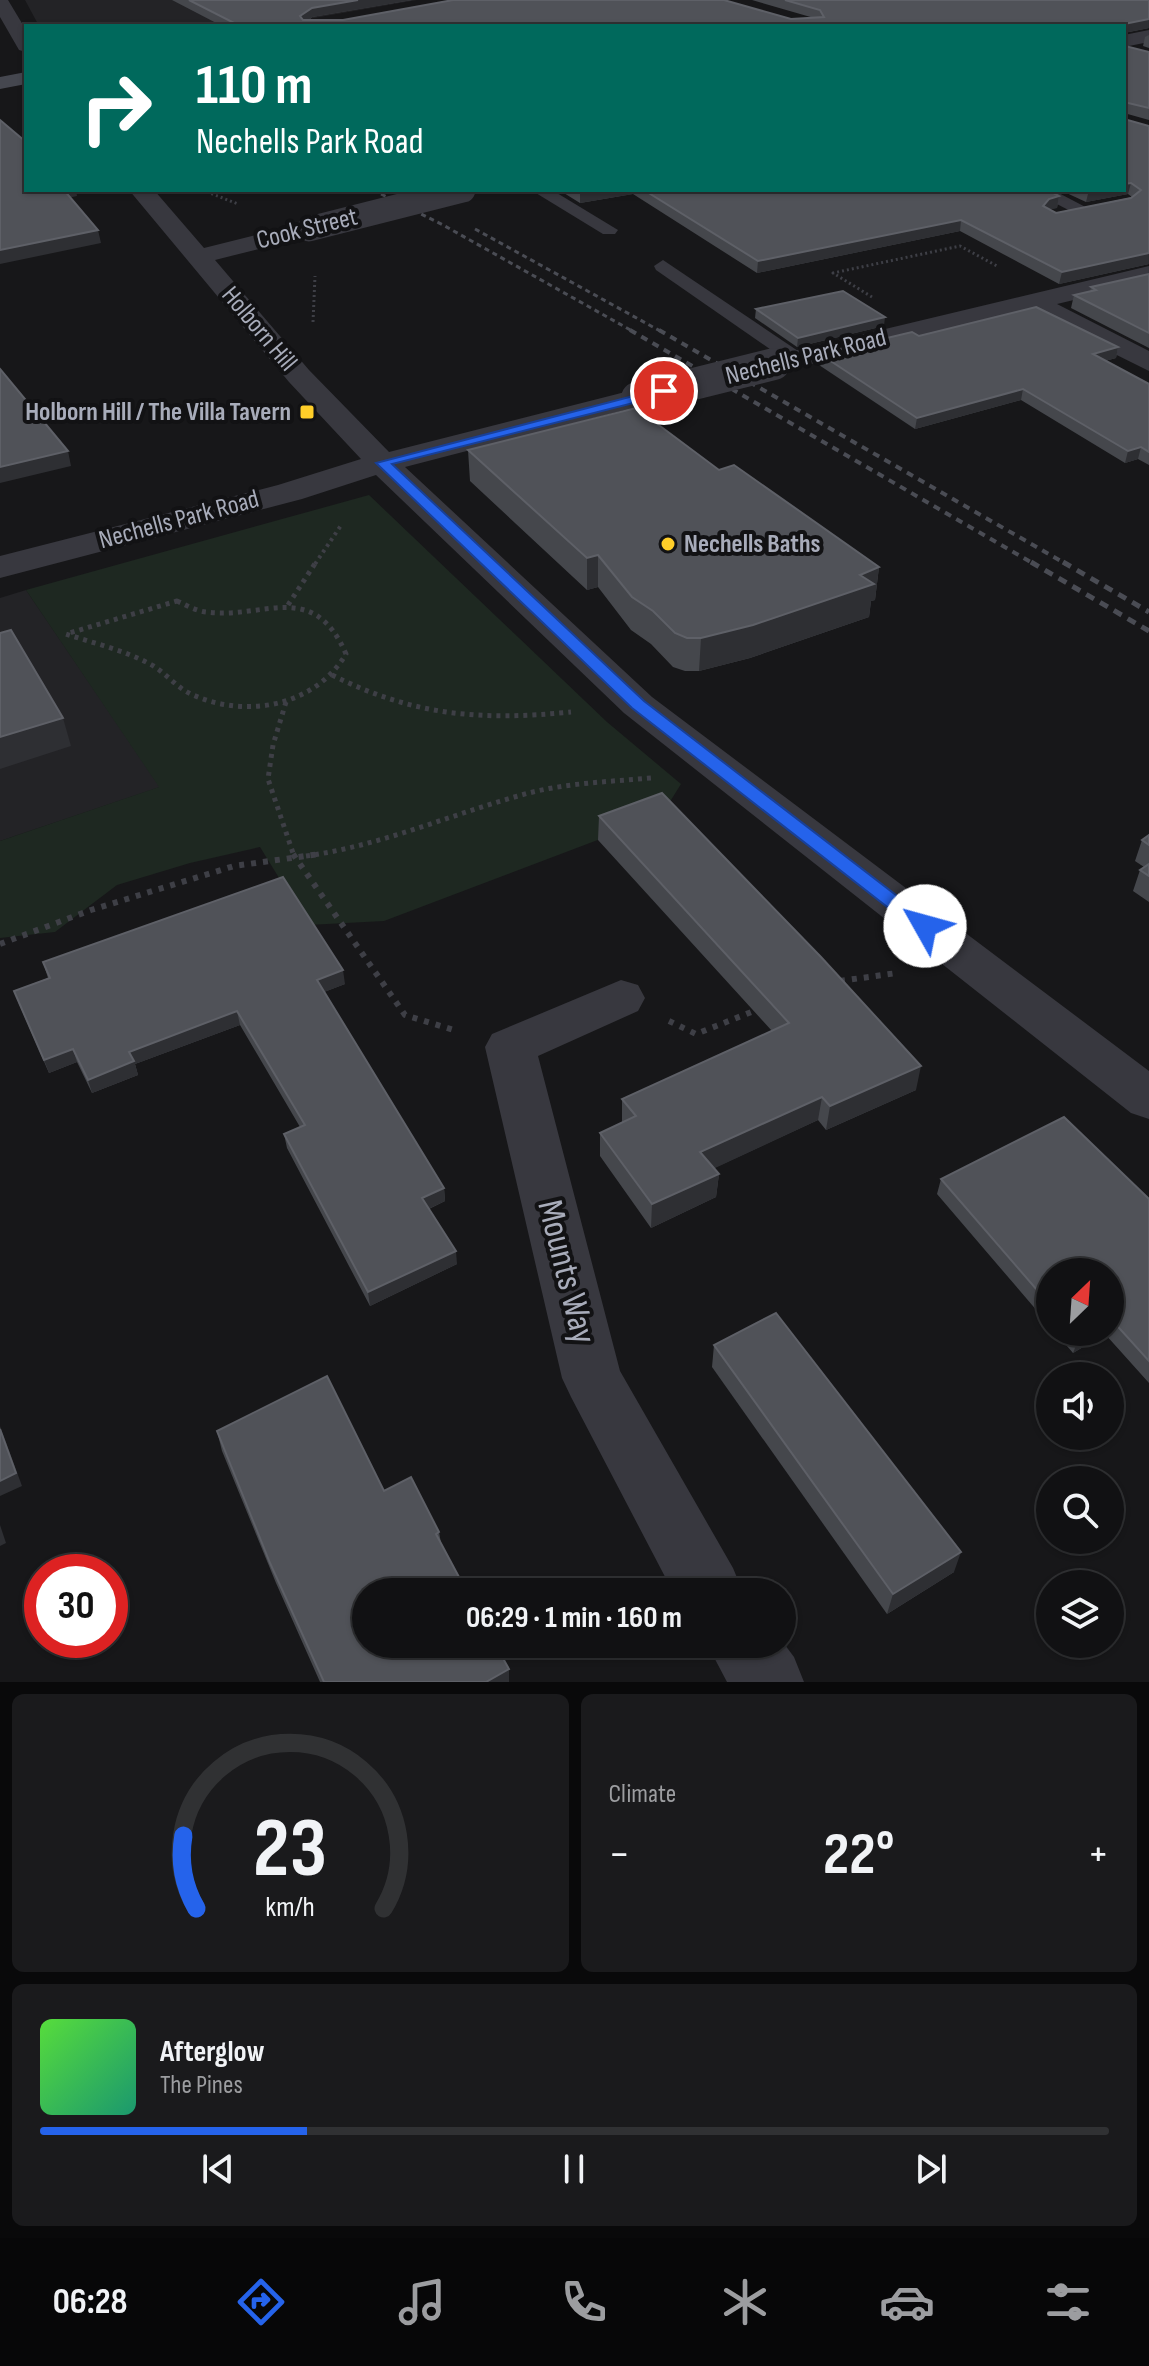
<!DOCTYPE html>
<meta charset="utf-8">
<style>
:root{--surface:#111113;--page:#1a1a1c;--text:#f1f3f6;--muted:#9c9da0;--line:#303133;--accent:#2563eb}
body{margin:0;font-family:"Sofia Sans Condensed",sans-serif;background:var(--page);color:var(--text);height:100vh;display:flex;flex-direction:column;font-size:30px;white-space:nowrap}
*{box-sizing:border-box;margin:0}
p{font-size:26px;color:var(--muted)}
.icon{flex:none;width:44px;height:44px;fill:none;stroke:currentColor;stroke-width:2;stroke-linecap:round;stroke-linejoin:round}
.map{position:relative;height:1682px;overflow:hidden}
.drawer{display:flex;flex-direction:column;gap:12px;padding:12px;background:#09090a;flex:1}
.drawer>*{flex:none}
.hud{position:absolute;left:24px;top:24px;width:1102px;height:168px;border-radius:0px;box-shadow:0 2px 6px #0004,0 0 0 2px var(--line);background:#00695c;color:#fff;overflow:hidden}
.needle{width:52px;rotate:25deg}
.fabs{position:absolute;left:1036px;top:1258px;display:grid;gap:16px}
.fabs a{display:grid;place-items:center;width:88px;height:88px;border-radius:50%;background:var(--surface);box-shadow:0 2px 6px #0004,0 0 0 2px var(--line);font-size:40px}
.speed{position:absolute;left:24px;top:1554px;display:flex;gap:16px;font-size:40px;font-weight:700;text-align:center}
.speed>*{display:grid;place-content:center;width:104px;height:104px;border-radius:50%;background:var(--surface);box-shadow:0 2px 6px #0004,0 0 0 2px var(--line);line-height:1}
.speed .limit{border:12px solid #d22;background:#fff;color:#111}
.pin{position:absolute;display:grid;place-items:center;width:68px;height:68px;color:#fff;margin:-34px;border:4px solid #fff;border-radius:50%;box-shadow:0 2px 8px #0007}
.me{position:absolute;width:88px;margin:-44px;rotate:308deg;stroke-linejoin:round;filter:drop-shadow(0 0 6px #0008)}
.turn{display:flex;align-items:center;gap:28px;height:168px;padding:0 40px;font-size:36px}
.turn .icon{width:104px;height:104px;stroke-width:2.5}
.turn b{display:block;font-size:56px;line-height:68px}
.big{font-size:60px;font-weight:700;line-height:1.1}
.drawer .widget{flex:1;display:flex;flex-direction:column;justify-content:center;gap:12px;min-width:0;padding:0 28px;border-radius:12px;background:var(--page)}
.drawer .dial{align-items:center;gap:0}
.dial svg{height:208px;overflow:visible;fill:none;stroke:var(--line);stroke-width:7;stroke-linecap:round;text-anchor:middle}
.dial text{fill:var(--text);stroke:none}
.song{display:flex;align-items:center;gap:24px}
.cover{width:96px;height:96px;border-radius:12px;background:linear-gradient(135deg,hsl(110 70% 55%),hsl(160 70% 35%))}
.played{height:8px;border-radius:4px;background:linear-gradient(90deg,var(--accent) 25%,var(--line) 25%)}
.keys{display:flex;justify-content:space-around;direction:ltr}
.heat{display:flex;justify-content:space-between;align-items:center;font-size:44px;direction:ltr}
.drawer .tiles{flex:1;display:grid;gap:12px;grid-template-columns:1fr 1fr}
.widget:last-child{grid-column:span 2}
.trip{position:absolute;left:352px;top:1578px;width:444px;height:80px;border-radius:40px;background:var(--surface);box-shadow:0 2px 6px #0004,0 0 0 2px var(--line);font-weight:700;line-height:80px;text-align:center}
.tab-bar{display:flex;height:128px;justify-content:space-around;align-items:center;background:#070708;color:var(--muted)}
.tab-bar .icon{width:56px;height:56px}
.tab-bar .current{color:var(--accent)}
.tab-bar b{font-size:36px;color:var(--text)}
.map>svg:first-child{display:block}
.built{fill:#232326}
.green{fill:#1e2821}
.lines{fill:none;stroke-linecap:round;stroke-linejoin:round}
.path-far3{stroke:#3e3f46;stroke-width:3;stroke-dasharray:2 3;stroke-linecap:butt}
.path-far2{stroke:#3e3f46;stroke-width:4;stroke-dasharray:3 4;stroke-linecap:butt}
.path-far1{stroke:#3e3f46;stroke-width:5;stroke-dasharray:4 5;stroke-linecap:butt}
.path{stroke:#3e3f46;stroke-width:6;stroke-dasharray:5 7;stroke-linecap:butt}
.lane{fill:#38383f;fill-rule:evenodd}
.street{fill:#38383f;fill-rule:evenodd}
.secondary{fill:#45474f;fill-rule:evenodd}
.rail-far2{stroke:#4a4c54;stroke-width:3;stroke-dasharray:5 4;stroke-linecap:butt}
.rail-far1{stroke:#4a4c54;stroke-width:4;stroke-dasharray:7 6;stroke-linecap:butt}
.rail{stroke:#4a4c54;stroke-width:5;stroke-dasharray:9 7;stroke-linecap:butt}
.street-bridge-far1{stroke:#38383f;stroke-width:25}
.street-bridge{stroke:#38383f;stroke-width:32}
.wall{fill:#45474c}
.shaded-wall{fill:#2e2f33}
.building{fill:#505258;stroke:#5e6067;stroke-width:2}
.route{fill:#2563eb;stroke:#184099;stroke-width:2}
.poi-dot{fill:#ffce29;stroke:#121214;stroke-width:3}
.labels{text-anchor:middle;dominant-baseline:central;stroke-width:8;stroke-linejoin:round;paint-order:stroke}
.far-street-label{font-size:26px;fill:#a8acba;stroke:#121214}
.far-poi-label{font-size:26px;font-weight:bold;fill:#a8acba;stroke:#121214;text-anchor:end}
.near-street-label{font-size:36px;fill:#a8acba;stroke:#121214}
</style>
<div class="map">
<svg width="1149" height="1682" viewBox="0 0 1149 1682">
<rect width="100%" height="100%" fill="#171719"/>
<g class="built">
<path d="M 25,0 L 417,0 L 268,26 L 39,26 Z"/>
<path d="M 26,590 L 160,787 L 0,841 L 0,598 Z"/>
</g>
<path class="green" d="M 369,495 L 607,722 L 681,784 L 661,816 L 384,921 L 308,925 L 260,847 L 190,863 L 117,885 L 55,932 L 0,938 L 0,841 L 159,787 L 26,590 Z"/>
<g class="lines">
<g class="path-far3">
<path d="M 202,190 L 238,204"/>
<path d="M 872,297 L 833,273 L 960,246 L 997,266"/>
<path d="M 313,322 L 315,276"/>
</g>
<path class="path-far2" d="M 315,564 L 342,524"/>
<g class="path-far1">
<path d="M 177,601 C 186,605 196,611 206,612 C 263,620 313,578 346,654 C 315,706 247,719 193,695 C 176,688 165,671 148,663 C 123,650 93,643 66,634 Z"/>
<path d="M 288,605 L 316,562"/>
<path d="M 332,675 C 414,716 481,721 571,712"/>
<path d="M 286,702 L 273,745 L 268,779 L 294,856"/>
<path d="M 306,856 C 379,846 447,816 518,796 C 561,783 606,782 651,778"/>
</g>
<g class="path">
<path d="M 293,854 L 405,1015 L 454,1030"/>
<path d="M 0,944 L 91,910 L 234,866 L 320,854"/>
<path d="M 840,981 L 897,973"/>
<path d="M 669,1021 L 696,1034 L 759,1009"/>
</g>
<g class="lane">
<path d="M 531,190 L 552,190 L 618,230 L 615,234 L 603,234 Z"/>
<path d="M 1030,190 L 1053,190 L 1093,211 L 1090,215 L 1078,215 Z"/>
<path d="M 663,260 L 804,355 L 808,359 L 804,363 L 790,363 L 656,270 L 654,266 Z"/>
</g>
<g class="street">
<path d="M 0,0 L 8,0 L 26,30 L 26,52 L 19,50 L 0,17 Z"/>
<path d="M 1149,30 L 1149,42 L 1124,47 L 1124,35 Z"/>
<path d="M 129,190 L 154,190 L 204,248 L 309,222 L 318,224 L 321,229 L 318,234 L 215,260 L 309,370 L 389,452 L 637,389 L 648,392 L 652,398 L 648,404 L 405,467 L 652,697 L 1149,1071 L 1149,1119 L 1131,1113 L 624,713 L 376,475 L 302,499 L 0,578 L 0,556 L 278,485 L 361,459 L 289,382 Z"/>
<path d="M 1149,266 L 1149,282 L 1057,304 L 1149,351 L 1149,371 L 1028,311 L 774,373 L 764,370 L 759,364 L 764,358 Z"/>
<path d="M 621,980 L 638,985 L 645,998 L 638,1011 L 538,1056 L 620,1371 L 733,1568 L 743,1592 L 673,1592 L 571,1397 L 562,1378 L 485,1047 L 492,1034 Z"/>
<path d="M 782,1641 L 794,1657 L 804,1682 L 727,1682 L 707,1644 L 782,1644 Z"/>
</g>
<path class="secondary" d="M 26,72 L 26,84 L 0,89 L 0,77 Z"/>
<g class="rail-far2">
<path d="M 373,190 L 443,225 L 634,332"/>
<path d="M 475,229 L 662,332"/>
</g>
<g class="rail-far1">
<path d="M 630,330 L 1034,564"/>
<path d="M 659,330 L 1066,564"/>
</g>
<g class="rail">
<path d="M 1031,562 L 1149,631"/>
<path d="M 1063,562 L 1149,612"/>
</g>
<path class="street-bridge-far1" d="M 309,229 L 463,190"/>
<path class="street-bridge" d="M 637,398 L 774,364"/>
</g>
<g class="wall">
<path d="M 172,0 L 412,0 L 312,17 L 309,20 L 791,19 L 814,18 L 752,0 L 1149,0 L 1149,28 L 1124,33 L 1125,46 L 1149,52 L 1149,120 L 1124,113 L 1124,26 L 222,26 Z"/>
<path d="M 1149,35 L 1149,48 L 1143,46 L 1145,37 Z"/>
<path d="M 1149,126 L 1149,264 L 1059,284 L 960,231 L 757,273 L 633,194 L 580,203 L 559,190 L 1048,190 L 1059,196 L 1057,208 L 1049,209 L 1056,213 L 1132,197 L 1128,194 L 1086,202 L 1060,190 L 1124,190 Z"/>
<path d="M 1149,274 L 1149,348 L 1071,308 L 1074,295 L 1090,292 L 1091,287 Z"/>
<path d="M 756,309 L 884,326 L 797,347 L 755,318 Z"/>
<path d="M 919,336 L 1118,347 L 1116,358 L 1105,361 L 1149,384 L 1149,465 L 1138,459 L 1125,463 L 1021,400 L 915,429 L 819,365 L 820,354 Z"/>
<path d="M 468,450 L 879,567 L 875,600 L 871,601 L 869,617 L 750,658 L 699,671 L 685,671 L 673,667 L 651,644 L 631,630 L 598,587 L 587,590 L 470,481 Z"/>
<path d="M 599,816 L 916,1090 L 826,1130 L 818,1120 L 714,1168 L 719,1174 L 716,1197 L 651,1228 L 600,1156 L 600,1133 L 622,1123 L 622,1099 L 772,1031 L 598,840 Z"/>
<path d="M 1149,835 L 1149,902 L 1133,891 L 1140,870 L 1144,867 L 1135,861 L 1142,840 Z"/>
<path d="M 43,962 L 345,984 L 324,992 L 444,1188 L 445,1201 L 429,1209 L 457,1264 L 370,1306 L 287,1148 L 284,1134 L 300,1127 L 240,1025 L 135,1064 L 138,1075 L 92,1093 L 77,1062 L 49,1073 L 19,1004 L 14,991 L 48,978 Z"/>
<path d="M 941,1179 L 1149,1199 L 1149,1383 L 1105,1334 L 1073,1353 L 1055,1332 L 1110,1332 L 1110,1272 L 1050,1272 L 1050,1326 L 937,1194 Z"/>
<path d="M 714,1345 L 954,1572 L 887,1614 L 712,1367 Z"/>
<path d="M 217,1431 L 384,1491 L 439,1532 L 441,1543 L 509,1669 L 509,1682 L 320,1682 L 276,1583 L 222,1451 Z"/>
</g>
<g class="shaded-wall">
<path d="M 358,0 L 412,0 L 312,17 L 301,26 L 300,16 L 312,8 Z"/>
<path d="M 1149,19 L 1149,28 L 1124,33 L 1124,24 Z"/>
<path d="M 1131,183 L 1128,194 L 1086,202 L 1089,190 L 1124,190 L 1124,184 Z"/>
<path d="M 61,190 L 76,190 L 77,196 L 63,199 Z"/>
<path d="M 592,190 L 633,190 L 633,194 L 580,203 L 580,192 Z"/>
<path d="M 1059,196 L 1057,208 L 1046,210 L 1043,206 L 1049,199 Z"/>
<path d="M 961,220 L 960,231 L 757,273 L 758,261 Z"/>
<path d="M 98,230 L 101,243 L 0,264 L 0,250 Z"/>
<path d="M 1149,253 L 1149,264 L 1059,284 L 1062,272 Z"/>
<path d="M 885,317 L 884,326 L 797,347 L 798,338 Z"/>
<path d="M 1118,347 L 1116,358 L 1090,365 L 1093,354 Z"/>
<path d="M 1023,389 L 1021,400 L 915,429 L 917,418 Z"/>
<path d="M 1141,447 L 1138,459 L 1125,463 L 1128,451 Z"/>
<path d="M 68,451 L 71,466 L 0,483 L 0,467 Z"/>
<path d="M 598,555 L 598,587 L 587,590 L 587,558 Z"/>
<path d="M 879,567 L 875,600 L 871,601 L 869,617 L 750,658 L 699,671 L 701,638 Z"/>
<path d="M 63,718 L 71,746 L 0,769 L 0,737 Z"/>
<path d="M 343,970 L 345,984 L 319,994 L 317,980 Z"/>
<path d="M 237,1011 L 240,1025 L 135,1064 L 138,1075 L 92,1093 L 88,1080 L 129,1052 Z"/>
<path d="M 73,1049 L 77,1062 L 49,1073 L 44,1060 Z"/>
<path d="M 921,1066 L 916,1090 L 826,1130 L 830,1106 Z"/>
<path d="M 822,1097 L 818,1120 L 698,1176 L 700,1152 Z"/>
<path d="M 719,1174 L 716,1197 L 651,1228 L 652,1204 Z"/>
<path d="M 444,1188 L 445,1201 L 424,1211 L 422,1198 Z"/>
<path d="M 456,1251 L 457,1264 L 370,1306 L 368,1292 Z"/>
<path d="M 1090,1332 L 1106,1332 L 1105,1334 L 1073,1353 L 1079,1338 Z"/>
<path d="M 0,1426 L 22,1486 L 0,1496 Z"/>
<path d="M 0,1525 L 6,1543 L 0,1546 Z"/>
<path d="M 961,1552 L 954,1572 L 887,1614 L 893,1594 Z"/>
<path d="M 509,1669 L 509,1682 L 486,1682 Z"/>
</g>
<g class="building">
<path d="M 189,0 L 358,0 L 312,8 L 300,16 L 303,20 L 343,20 L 453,0 L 724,0 L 791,19 L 824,17 L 820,10 L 785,0 L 1149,0 L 1149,19 L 1124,24 L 1124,26 L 240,26 Z"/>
<path d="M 1124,29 L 1125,46 L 1149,52 L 1149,108 L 1124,102 L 1124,114 Z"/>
<path d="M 1124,119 L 1149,126 L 1149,253 L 1062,272 L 961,220 L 758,261 L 644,190 L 1048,190 L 1059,196 L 1049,199 L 1043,206 L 1056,213 L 1131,198 L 1141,190 L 1131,183 L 1124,184 Z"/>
<path d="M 0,120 L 26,142 L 26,190 L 64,190 L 98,230 L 0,250 Z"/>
<path d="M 1149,274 L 1149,333 L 1074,295 L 1096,290 L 1091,287 Z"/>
<path d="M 843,291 L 885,317 L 798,338 L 756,309 Z"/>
<path d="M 1036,307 L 1118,347 L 1093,354 L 1149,384 L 1149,452 L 1141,447 L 1128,451 L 1023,389 L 917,418 L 820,354 L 912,332 L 919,336 Z"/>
<path d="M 0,369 L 68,451 L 0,467 Z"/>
<path d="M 636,408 L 719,470 L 734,465 L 879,567 L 860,575 L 874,584 L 753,625 L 701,638 L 687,638 L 675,633 L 653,611 L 632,597 L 598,555 L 587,558 L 468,450 Z"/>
<path d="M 11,630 L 63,718 L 0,737 L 0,633 Z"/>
<path d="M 662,793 L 821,957 L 921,1066 L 830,1106 L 822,1097 L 700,1152 L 719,1174 L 652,1204 L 600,1133 L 636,1116 L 622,1099 L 789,1023 L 599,816 Z"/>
<path d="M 1149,835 L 1149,845 L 1142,840 Z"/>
<path d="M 1149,864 L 1149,876 L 1140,870 Z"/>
<path d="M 283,877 L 343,970 L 317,980 L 444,1188 L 422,1198 L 456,1251 L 368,1292 L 284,1134 L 305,1125 L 237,1011 L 129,1052 L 134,1061 L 88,1080 L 73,1049 L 44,1060 L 14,991 L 50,978 L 43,962 Z"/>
<path d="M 1064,1117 L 1149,1199 L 1149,1361 L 1111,1319 L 1110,1320 L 1110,1272 L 1050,1272 L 1050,1305 L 941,1179 Z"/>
<path d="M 776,1313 L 961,1552 L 893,1594 L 714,1345 Z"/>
<path d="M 1073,1332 L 1090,1332 L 1079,1338 Z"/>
<path d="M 327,1376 L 384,1491 L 411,1477 L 439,1532 L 436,1534 L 467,1592 L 366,1592 L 366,1644 L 495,1644 L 509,1669 L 486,1682 L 324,1682 L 270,1563 L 217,1431 Z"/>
<path d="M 0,1429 L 16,1473 L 0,1481 Z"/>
</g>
<path class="route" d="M 664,388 L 669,389 L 669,394 L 392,464 L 644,701 L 931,922 L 934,926 L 931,931 L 918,931 L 632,708 L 376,463 Z"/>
<g class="poi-dot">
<rect x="299" y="404" width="16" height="16" rx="4"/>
<circle cx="668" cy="544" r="8"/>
</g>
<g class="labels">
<g class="far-street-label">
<text transform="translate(307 229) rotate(-14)">Cook Street</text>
<text transform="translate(259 329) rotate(50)">Holborn Hill</text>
<text transform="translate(806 357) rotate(-14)">Nechells Park Road</text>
<text transform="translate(179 520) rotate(-15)">Nechells Park Road</text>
</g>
<g class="far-poi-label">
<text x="291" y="412">Holborn Hill / The Villa Tavern</text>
<text x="684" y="544" text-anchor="start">Nechells Baths</text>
</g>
<g class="near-street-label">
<text transform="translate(566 1272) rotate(76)">Mounts Way</text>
</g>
</g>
</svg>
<div class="fabs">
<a><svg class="needle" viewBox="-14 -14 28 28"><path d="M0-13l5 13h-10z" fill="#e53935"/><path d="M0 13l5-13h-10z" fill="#9c9da0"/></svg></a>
<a><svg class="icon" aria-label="sound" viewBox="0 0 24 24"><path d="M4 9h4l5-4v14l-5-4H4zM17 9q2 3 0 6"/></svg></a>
<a><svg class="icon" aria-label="search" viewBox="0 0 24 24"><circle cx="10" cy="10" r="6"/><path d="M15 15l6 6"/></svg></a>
<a><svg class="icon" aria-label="layers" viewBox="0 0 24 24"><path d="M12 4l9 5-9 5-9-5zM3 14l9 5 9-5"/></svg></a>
</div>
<div class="speed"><div class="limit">30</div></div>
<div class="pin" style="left:664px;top:391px;background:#d93025"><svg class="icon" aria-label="arrive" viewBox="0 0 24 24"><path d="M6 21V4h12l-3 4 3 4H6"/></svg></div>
<svg class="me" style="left:925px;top:926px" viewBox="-20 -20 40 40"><circle r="19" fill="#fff"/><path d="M0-13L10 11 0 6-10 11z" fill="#2563eb"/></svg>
<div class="trip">06:29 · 1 min · 160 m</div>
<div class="hud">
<div class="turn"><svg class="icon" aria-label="right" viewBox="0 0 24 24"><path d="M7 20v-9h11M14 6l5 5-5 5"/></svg><div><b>110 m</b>Nechells Park Road</div></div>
</div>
</div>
<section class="drawer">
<div class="tiles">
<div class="widget dial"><svg viewBox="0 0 100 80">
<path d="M14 69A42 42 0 1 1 86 69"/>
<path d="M14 69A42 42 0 0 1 9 41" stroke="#2563eb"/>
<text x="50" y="56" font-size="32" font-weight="700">23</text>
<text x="50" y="72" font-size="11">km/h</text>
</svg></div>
<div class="widget"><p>Climate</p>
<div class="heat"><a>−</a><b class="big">22°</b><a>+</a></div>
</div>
<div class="widget">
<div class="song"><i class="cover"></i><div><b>Afterglow</b><p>The Pines</p></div></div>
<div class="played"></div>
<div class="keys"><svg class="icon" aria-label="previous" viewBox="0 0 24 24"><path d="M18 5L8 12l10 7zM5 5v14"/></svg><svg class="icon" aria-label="pause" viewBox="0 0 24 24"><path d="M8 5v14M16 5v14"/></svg><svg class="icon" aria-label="next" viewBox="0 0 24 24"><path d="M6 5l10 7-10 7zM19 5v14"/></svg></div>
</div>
</div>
</section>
<nav class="tab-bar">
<b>06:28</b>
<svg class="icon current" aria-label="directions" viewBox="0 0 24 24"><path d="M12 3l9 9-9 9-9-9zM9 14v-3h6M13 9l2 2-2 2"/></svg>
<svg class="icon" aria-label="music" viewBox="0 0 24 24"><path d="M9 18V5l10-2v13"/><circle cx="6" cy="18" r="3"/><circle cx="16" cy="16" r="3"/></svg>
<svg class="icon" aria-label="phone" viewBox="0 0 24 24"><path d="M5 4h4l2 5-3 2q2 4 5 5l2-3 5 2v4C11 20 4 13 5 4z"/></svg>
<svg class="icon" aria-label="climate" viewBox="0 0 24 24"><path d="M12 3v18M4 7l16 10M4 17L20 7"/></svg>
<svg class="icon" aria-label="car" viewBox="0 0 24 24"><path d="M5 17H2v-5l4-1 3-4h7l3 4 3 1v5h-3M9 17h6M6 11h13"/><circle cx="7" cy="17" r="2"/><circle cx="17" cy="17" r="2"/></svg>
<svg class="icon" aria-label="filters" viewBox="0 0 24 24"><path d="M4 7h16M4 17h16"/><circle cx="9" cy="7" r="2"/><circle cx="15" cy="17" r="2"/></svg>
</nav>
